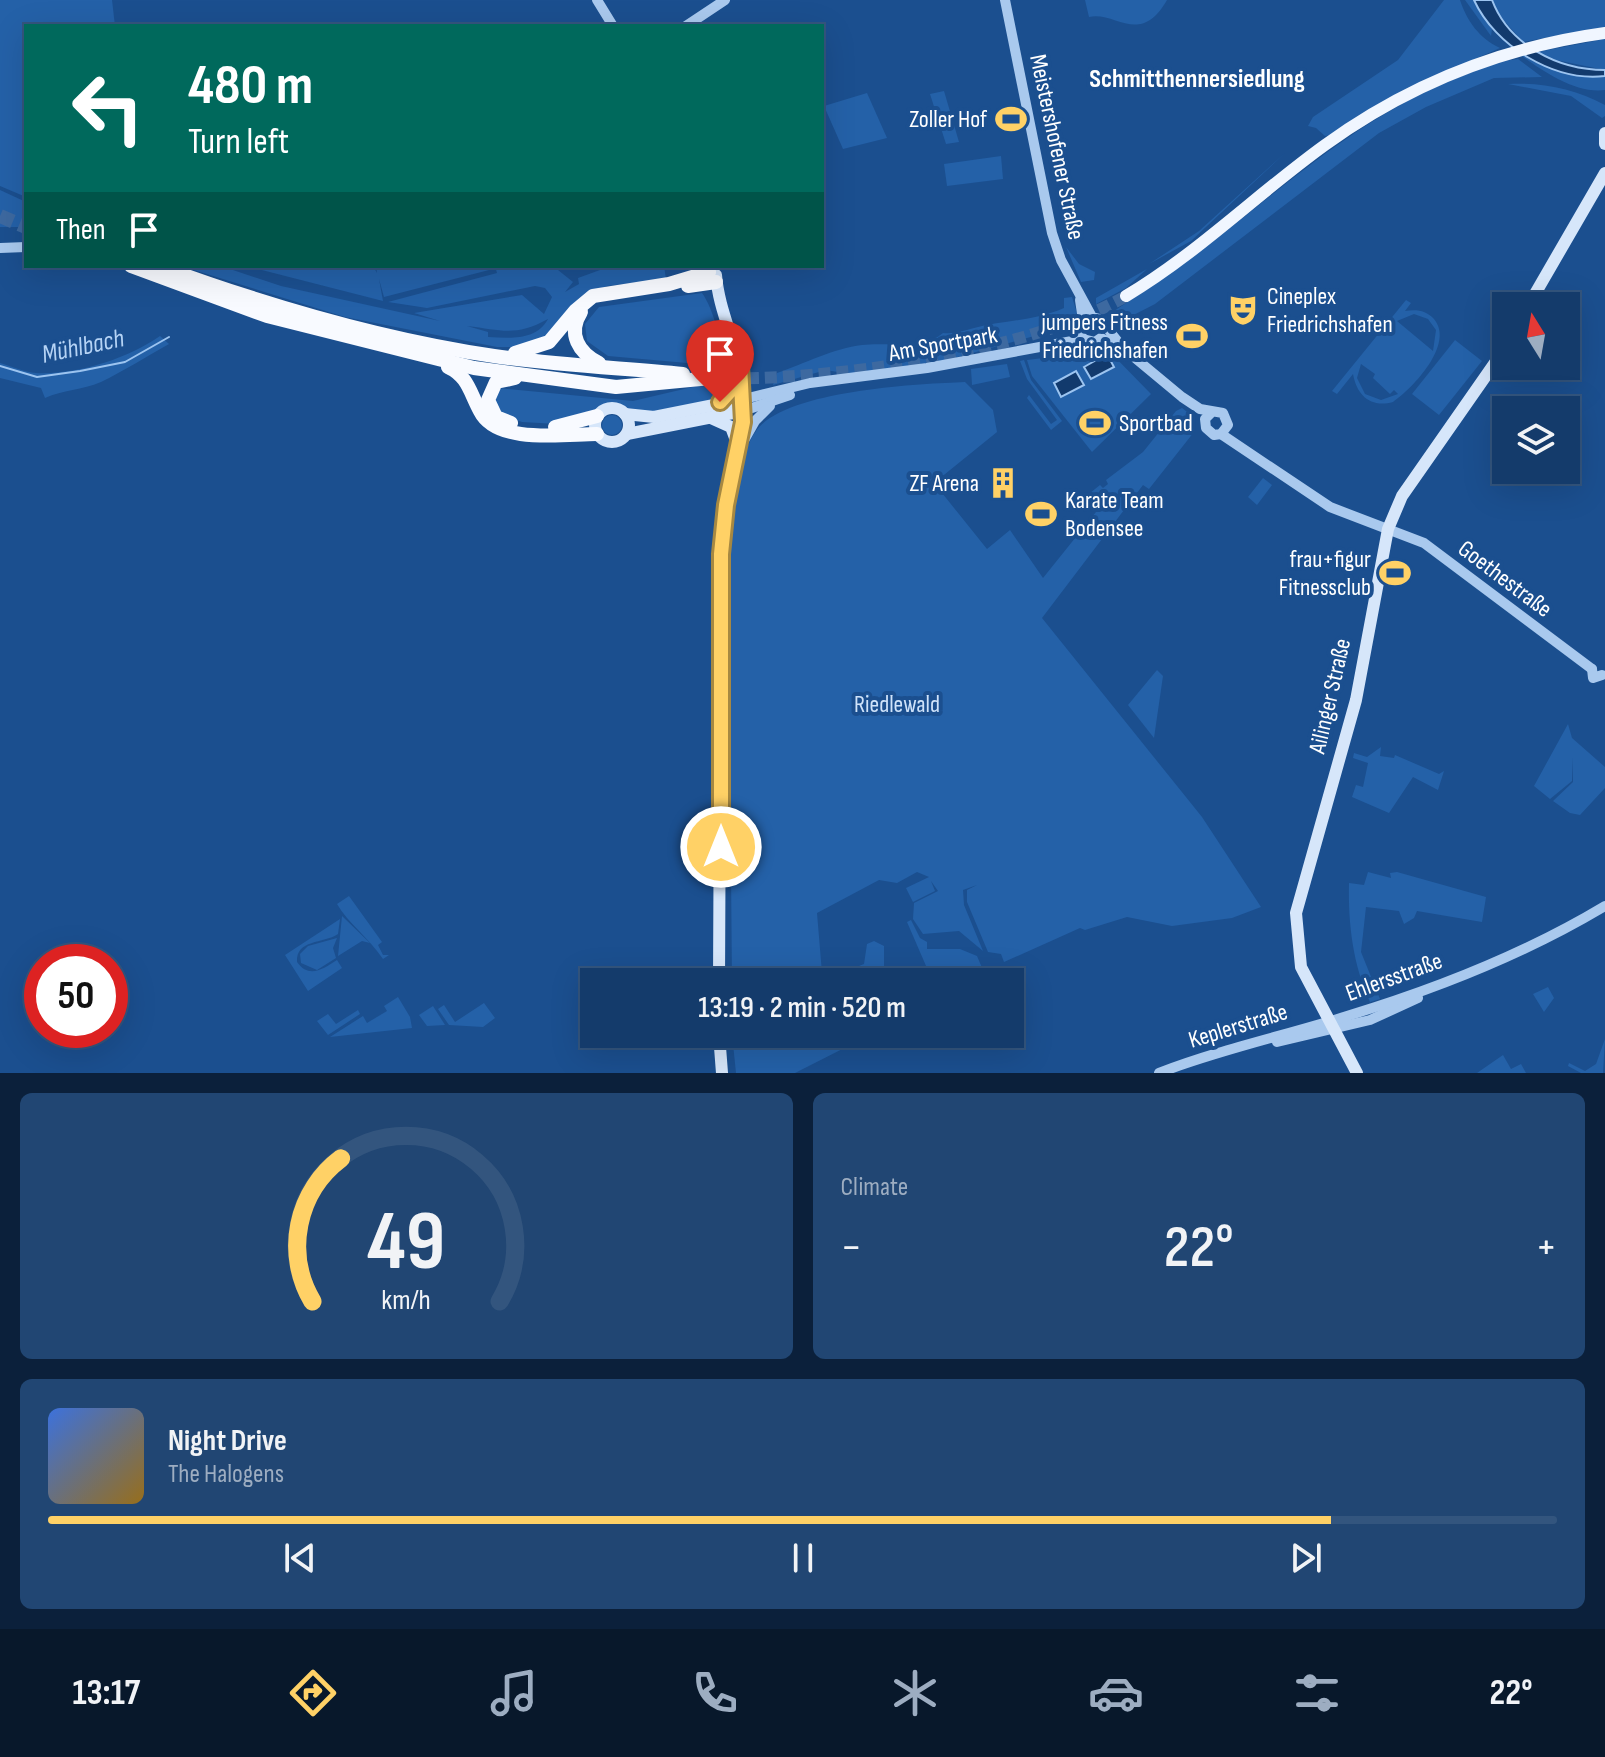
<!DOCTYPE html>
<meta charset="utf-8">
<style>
:root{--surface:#143b6b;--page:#214673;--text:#f1f3f6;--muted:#9dadc1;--line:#33557e;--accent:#ffd166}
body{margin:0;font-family:"Sofia Sans Condensed",sans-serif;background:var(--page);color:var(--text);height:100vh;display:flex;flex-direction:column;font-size:30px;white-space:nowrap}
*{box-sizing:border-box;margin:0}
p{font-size:26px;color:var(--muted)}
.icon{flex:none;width:44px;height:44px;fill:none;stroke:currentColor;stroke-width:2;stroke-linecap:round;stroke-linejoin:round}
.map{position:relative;height:1073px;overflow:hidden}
.drawer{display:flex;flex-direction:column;gap:20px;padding:20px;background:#0b203b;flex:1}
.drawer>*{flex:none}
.guide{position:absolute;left:24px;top:24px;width:800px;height:244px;border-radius:0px;box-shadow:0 8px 32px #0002,0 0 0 2px var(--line);background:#00695c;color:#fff;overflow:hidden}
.needle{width:52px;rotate:349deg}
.fabs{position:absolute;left:1492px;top:292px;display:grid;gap:16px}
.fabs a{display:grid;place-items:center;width:88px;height:88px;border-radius:0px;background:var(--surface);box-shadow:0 8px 32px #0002,0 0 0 2px var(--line);font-size:40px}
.speed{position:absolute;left:24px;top:944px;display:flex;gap:16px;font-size:40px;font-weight:700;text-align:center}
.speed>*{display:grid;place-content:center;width:104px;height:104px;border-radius:50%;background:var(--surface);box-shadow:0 8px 32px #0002,0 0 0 2px var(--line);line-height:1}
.speed .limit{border:12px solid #d22;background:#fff;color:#111}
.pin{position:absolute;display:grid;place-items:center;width:68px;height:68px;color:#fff;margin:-82px -34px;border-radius:50% 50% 50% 0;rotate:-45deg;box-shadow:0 0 8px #0007}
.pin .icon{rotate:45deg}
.me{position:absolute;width:88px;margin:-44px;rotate:0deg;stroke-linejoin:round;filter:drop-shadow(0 0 6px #0008)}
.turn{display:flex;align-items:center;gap:28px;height:168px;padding:0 32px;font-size:36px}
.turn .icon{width:104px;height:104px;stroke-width:2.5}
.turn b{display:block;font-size:56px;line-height:68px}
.then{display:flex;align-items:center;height:76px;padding:0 32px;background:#0003;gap:16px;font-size:30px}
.big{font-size:60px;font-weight:600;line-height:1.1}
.drawer .widget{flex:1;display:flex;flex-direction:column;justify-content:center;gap:12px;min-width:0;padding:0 28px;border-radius:12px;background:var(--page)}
.drawer .dial{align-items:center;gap:0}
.dial svg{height:208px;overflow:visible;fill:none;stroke:var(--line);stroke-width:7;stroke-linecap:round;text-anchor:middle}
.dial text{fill:var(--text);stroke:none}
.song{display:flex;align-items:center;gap:24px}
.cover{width:96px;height:96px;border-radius:12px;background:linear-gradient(135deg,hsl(220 70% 55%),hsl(40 70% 35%))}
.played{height:8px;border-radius:4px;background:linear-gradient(90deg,var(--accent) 85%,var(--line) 85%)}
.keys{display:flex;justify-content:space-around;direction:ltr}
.heat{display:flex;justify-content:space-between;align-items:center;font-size:44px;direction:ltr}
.drawer .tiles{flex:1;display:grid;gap:20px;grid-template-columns:1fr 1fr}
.widget:last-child{grid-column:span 2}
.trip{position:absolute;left:580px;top:968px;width:444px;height:80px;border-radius:0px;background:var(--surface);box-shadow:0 8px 32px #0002,0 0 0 2px var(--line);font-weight:600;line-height:80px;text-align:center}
.tab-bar{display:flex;height:128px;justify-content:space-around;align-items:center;background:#08182b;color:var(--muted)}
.tab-bar .icon{width:56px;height:56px}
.tab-bar .active{color:var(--accent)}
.tab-bar b{font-size:36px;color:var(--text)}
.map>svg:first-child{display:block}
.green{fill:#2461a8;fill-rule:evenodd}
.water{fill:#123a6d;stroke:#9cc4f0;stroke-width:2}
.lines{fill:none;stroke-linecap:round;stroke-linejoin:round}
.stream{stroke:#9cc4f0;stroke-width:2}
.primary-tunnel{stroke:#3d69a0;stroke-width:12;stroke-dasharray:12 6;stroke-linecap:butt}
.trunk-tunnel{stroke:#3d69a0;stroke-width:14;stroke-dasharray:14 7;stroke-linecap:butt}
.tertiary{stroke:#a9c9ee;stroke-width:10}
.secondary{stroke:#d6e6fa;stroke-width:12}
.primary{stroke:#f0f6ff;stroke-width:12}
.trunk{stroke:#f8faff;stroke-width:14}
.route-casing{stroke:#a68842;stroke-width:20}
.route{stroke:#ffd166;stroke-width:14}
.labels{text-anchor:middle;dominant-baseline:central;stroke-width:8;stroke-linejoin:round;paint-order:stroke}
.poi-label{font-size:24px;fill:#fff;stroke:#1b4f8f;text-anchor:end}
.street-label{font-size:24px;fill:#fff;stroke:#1b4f8f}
.park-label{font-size:24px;fill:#cfe3fa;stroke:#1b4f8f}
.neighbourhood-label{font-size:26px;font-weight:bold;fill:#fff;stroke:#1b4f8f}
.water-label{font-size:26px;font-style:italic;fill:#b5d3f5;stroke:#1b4f8f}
</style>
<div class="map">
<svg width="1605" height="1073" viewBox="0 0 1605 1073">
<rect width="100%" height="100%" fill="#1b4f8f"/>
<g class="green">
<path d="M 0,0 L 112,0 L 115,26 L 26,26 L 26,197 L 0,186 Z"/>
<path d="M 1085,0 L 1167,0 C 1140,47 1116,11 1089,17 Z"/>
<path d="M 1444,0 L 1460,0 C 1467,21 1479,38 1500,48 L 1407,89 L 1331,135 L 1325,136 L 1316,128 L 1308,126 L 1313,117 L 1398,60 Z"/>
<path d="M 1465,0 L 1474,0 L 1492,29 L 1491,36 Z"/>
<path d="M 1492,0 L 1605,0 L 1605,27 L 1523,42 L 1497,13 Z"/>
<path d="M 1605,39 L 1605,70 L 1546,58 L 1537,52 Z"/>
<path d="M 1525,55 C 1547,67 1580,79 1605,76 L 1605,90 C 1577,94 1544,72 1522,56 Z"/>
<path d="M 1518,59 L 1542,77 L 1494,78 L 1426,107 L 1379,133 L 1155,304 L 1116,324 L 1108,315 C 1135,297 1156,284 1182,265 C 1273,198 1353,118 1460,77 C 1479,69 1498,61 1518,59 Z"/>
<path d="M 1508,84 C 1542,82 1575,89 1605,105 L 1605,116 L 1602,118 L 1571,96 Z"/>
<path d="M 944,91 L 959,142 L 946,144 L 930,94 Z"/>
<path d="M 867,93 L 887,138 L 843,149 L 824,106 Z"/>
<path d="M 1285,153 L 1191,241 L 1149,264 L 1199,231 Z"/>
<path d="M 1001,156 L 1003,179 L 947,186 L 944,164 Z"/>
<path d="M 0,190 L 26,202 L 26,227 L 0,227 Z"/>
<path d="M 1066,247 L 1079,264 L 1095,272 L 1094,280 L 1081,282 Z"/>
<path d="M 181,266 L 221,266 L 281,286 L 440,321 L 414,313 L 522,295 L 544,314 L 552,297 L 545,288 L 535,286 L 427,308 L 388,302 L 497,273 L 495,266 L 553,266 L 573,282 L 565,292 L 579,284 L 578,278 L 611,266 L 664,266 L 666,279 L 607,286 L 587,295 L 550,334 L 526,347 L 497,347 L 345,317 ZM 548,319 C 536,341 510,338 488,337 L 488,332 L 467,326 C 502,330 515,337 548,319 Z"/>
<path d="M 246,266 L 373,266 L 377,273 L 376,266 L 493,269 L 384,297 L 379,279 L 383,301 Z"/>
<path d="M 1147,269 L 1126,288 L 1096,304 L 1096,298 Z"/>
<path d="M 702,293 C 713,308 725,349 721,366 L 608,356 L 587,341 L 585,324 L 599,307 Z"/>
<path d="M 1072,297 L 1077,313 L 1071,326 L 947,360 L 849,374 L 826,370 L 773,385 L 777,373 C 804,364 834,348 862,345 C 886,342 923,350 943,333 C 956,334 962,331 974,328 C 1005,320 1034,321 1064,308 L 1064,298 Z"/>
<path d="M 1406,300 L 1411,303 L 1405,311 C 1416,309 1426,310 1434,319 C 1455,344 1413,388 1393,402 C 1371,408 1357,396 1353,374 L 1337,394 L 1332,391 ZM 1414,314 L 1428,319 L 1436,330 L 1433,351 L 1397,321 ZM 1361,364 L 1375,374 L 1373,378 L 1390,394 L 1394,390 L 1398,394 L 1381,400 L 1365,394 L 1357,378 Z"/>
<path d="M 160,336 L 169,344 C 147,356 124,371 101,382 C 82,390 63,390 45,398 L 41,388 L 0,378 L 0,363 C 11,366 24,372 36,373 C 76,375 127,359 160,336 Z"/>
<path d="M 1455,340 L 1482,361 L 1439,415 L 1412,394 Z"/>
<path d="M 1108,350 L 1151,394 L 1092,452 L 1032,376 L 1027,360 Z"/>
<path d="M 1024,360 L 1031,380 L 1062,421 L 1051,430 L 1027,398 L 1029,395 L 1051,424 L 1057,420 L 1027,379 L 1020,361 Z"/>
<path d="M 1007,364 L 1010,377 L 972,385 L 971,369 Z"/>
<path d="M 965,382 L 993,410 L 997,432 L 934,483 L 987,549 L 1010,530 L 1043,578 L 1096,512 L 1085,497 L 1100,485 L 1103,488 L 1108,484 L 1106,480 L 1143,452 L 1176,411 L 1182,408 L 1194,417 L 1194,432 L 1149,489 L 1143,485 L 1042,618 L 1202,817 L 1261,907 L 1232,918 L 1172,926 L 1127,917 L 1085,930 L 1080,928 L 1004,962 L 1001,954 L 988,952 L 967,902 L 967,890 L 977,885 L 963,890 L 964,905 L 983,951 L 959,931 L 923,934 L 913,919 L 914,903 L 938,891 L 931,881 L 935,891 L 913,902 L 906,888 L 929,877 L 917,872 L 897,883 L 879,880 L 817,913 L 822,973 L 827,982 L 732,982 C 731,874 730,767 730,659 C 730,605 724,475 756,431 C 785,390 918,384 965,382 Z"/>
<path d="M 701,385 L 722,390 L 720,398 L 700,407 L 634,413 L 611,404 L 557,424 L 522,422 L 498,414 L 493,404 L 498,388 L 633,401 Z"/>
<circle cx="612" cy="425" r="10"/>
<path d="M 1263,478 L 1272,485 L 1257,505 L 1248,497 Z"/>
<path d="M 1157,670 L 1163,676 L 1154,738 L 1128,705 Z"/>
<path d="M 1568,724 L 1572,738 L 1605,767 L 1605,788 L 1580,815 L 1570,813 L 1553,801 L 1573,782 L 1573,757 L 1572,781 L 1550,799 L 1534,786 Z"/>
<path d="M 1381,747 L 1380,756 L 1394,758 L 1395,755 L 1439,774 L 1444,771 L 1438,790 L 1413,777 L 1389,813 L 1352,797 L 1356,785 L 1363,787 L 1368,763 L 1353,758 L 1354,753 L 1367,757 Z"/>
<path d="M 1368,872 L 1391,878 L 1390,873 L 1397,872 L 1486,897 L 1482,922 L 1417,911 L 1414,918 L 1404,924 L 1399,911 L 1366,907 L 1361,952 L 1380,999 L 1370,1002 C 1353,965 1348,924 1349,883 L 1364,885 Z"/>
<path d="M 349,896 L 382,942 L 378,945 L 383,955 L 389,955 L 383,959 C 369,938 348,923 337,904 Z"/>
<path d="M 342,916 L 370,943 L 362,941 L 338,956 Z"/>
<path d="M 340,919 L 338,934 C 323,944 296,939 297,962 C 309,979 323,969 337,960 L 342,968 L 308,991 L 285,955 Z"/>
<path d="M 911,920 L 920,938 L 927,942 L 927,949 L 960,949 L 977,956 L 983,970 L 966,982 L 933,982 L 907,922 Z"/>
<path d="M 337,938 L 333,948 L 336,958 L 317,970 L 301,963 L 300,954 L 308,946 Z"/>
<path d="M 874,941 L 884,946 L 884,978 L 877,982 L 861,982 L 854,968 L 864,964 L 867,944 Z"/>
<path d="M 1548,987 L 1554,998 L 1544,1012 L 1533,994 Z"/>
<path d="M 398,997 L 410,1017 L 412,1028 L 330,1037 L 363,1016 L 367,1023 L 387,1011 L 384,1006 Z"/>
<path d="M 484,1003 L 495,1018 L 483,1027 L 449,1025 L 438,1009 L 444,1005 L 455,1022 Z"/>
<path d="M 433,1006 L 445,1025 L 427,1026 L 419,1015 Z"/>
<path d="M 358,1010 L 360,1014 L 328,1035 L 317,1021 L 328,1014 L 336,1024 Z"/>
<path d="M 732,1034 L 872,1034 L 795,1073 L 736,1073 Z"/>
<path d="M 1605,1039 L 1603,1073 L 1581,1073 L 1568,1066 L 1569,1063 L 1585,1071 L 1596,1064 Z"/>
<path d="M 1503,1055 L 1511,1069 L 1521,1064 L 1526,1073 L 1477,1073 Z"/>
</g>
<g class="water">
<path d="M 1474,0 L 1492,0 C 1509,45 1558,70 1605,70 L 1605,76 C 1554,82 1495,46 1474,0 Z"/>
<path d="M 1107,354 L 1114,367 L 1091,379 L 1084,367 Z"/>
<path d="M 1076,371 L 1084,385 L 1061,397 L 1054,383 Z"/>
</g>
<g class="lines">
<path class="stream" d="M 0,366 L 37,377 L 80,371 L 125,362 L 169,337"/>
<path class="primary-tunnel" d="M 711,378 C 826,382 1027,353 1126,296"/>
<path class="trunk-tunnel" d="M 0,216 L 26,227"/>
<g class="tertiary">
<path d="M 597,0 L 613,26"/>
<path d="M 1005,0 L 1052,233 L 1061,260 L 1092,317 L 1100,319 L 1123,348 L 1182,397 L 1200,409 L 1223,413 L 1228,425 L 1221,434 L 1214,435 L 1206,428 L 1205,419 L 1212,412"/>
<path d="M 686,26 L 725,0"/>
<path d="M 0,248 L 26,247"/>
<path d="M 1080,300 L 1083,320 L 1079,329 L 1083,339 L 1095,342 L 1101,338 L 1123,348"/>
<path d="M 744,399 L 810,383 L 927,368 L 1083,339"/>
<path d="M 743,411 L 790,395"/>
<path d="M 1221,434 L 1330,507 L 1424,543 L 1592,669"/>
<path d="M 742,444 L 755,421 L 770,406"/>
<path d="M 1592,669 L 1593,678 L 1602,675"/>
<path d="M 1277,1042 L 1370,1020 L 1418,998"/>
<path d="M 1159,1073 C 1221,1049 1284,1036 1347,1016 C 1436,989 1525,954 1605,906"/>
</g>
<g class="secondary">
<path d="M 1605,133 L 1605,144"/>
<path d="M 716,275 C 719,316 743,354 744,401 C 744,453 724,502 721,554 L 719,982"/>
<path d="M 1528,306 L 1605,173"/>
<path d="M 719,404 L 729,392 L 739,368"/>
<circle cx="612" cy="425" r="17"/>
<path d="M 625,414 L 654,417 L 744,399"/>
<path d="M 711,418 L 731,427 L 738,446"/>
<path d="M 627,434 L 743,411"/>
<path d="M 719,1034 L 722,1073"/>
<path d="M 1357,1073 L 1301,967 L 1296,913 L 1356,700 L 1388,529 L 1402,496 L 1506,347"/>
</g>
<path class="primary" d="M 1126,296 C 1198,253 1257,194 1325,145 C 1408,85 1503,47 1605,33"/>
<g class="trunk">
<path d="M 131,266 L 267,316 L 474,368 L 616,387 L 711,378"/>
<path d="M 159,266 C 268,306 379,339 494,356 C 556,365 621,368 683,374"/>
<path d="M 688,286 L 716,282"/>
<path d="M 581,312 C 567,334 579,353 599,363"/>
<path d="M 515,353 L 549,342 L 575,311 L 593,296 L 669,284 L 709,272"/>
<path d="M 448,367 C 468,376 470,393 480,411 C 497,445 565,434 597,434"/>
<path d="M 511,423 L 496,417 L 488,400 L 496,382 L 515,378"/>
<path d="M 555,427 L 597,416"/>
</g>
</g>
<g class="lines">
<defs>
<path id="route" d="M 720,402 L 729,392 L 740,365 L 743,422 L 726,505 L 721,554 L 721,847"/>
</defs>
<use href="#route" class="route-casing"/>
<use href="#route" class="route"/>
</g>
<defs>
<symbol id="stadium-bare" viewBox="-9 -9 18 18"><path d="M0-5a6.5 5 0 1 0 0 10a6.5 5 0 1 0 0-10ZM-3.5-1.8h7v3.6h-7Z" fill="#ffd166" stroke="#1b4f8f" stroke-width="2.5" paint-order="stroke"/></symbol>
<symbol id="theatre-bare" viewBox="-9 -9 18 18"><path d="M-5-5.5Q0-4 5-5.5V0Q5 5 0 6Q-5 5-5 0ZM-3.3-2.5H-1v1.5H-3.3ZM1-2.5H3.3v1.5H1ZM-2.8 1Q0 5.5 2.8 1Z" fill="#ffd166" stroke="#1b4f8f" stroke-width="2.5" paint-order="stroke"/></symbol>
<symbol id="building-bare" viewBox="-9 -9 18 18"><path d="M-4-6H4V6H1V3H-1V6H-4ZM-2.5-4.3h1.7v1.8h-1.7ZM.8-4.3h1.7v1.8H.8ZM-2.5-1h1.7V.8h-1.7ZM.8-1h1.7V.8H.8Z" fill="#ffd166" stroke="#1b4f8f" stroke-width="2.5" paint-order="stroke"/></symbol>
</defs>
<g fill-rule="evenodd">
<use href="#stadium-bare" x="989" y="97" width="44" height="44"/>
<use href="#theatre-bare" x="1221" y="288" width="44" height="44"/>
<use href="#stadium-bare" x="1170" y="314" width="44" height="44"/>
<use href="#stadium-bare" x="1073" y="401" width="44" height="44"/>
<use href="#building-bare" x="981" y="461" width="44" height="44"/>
<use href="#stadium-bare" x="1019" y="492" width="44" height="44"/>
<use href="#stadium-bare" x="1373" y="551" width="44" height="44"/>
</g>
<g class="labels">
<g class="poi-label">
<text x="987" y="119">Zoller Hof</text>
<text x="1267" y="296" text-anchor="start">Cineplex<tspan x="1267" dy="28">Friedrichshafen</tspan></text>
<text x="1168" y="322">jumpers Fitness<tspan x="1168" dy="28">Friedrichshafen</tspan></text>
<text x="1119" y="423" text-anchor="start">Sportbad</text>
<text x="979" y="483">ZF Arena</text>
<text x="1065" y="500" text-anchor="start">Karate Team<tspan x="1065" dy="28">Bodensee</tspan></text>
<text x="1371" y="559">frau+figur<tspan x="1371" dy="28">Fitnessclub</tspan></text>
</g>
<g class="street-label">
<text transform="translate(1057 147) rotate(78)">Meistershofener Straße</text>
<text transform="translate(943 344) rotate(-10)">Am Sportpark</text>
<text transform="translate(1505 579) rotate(37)">Goethestraße</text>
<text transform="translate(1330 696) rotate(-77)">Ailinger Straße</text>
<text transform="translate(1394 977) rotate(-20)">Ehlersstraße</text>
<text transform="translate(1238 1026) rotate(-17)">Keplerstraße</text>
</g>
<g class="park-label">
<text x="897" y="704">Riedlewald</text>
</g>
<g class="neighbourhood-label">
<text x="1197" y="79">Schmitthennersiedlung</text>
</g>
<g class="water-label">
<text transform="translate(83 347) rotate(-12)">Mühlbach</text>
</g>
</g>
</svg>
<div class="fabs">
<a><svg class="needle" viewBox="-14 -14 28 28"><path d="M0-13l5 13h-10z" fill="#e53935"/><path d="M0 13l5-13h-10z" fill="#9dadc1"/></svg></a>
<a><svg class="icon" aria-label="layers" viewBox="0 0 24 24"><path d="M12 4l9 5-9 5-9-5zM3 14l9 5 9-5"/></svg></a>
</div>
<div class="speed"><div class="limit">50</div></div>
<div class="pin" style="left:720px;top:402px;background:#d93025"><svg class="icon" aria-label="arrive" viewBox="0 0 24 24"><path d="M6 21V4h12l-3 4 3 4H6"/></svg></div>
<svg class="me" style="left:721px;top:847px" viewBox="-20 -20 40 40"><circle r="17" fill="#ffd166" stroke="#fff" stroke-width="3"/><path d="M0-11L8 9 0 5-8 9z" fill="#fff"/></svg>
<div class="trip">13:19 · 2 min · 520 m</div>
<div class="guide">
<div class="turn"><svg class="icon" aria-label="left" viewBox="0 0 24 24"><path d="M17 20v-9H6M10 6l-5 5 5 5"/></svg><div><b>480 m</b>Turn left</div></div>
<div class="then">Then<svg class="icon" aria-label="arrive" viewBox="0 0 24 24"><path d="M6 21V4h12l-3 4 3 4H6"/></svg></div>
</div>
</div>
<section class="drawer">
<div class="tiles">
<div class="widget dial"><svg viewBox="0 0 100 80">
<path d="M14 69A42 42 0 1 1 86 69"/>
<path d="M14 69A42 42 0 0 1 25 14" stroke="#ffd166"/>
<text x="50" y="56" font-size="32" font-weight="700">49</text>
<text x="50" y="72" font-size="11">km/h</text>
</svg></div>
<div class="widget"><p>Climate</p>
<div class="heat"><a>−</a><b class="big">22°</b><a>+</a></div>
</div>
<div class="widget">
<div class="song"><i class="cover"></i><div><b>Night Drive</b><p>The Halogens</p></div></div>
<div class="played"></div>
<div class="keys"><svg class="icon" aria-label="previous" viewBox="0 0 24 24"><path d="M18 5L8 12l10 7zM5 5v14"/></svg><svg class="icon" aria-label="pause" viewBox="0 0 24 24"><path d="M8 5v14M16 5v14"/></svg><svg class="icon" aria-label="next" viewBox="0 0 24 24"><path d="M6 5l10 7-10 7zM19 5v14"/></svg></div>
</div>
</div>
</section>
<nav class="tab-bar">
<b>13:17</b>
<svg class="icon active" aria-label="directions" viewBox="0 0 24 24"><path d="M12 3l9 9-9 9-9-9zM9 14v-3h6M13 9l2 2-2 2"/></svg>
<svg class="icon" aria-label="music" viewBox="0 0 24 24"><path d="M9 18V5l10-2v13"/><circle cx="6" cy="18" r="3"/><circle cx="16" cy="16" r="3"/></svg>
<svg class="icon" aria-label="phone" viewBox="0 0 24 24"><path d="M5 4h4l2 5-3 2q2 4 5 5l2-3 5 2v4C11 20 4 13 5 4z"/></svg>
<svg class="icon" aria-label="climate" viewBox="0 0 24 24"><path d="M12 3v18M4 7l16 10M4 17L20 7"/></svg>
<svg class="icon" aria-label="car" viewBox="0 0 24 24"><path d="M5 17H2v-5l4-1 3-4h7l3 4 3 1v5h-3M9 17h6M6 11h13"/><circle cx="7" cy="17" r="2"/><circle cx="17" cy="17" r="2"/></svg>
<svg class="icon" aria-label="filters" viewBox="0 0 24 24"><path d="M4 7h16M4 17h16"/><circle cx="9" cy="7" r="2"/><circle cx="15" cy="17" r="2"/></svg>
<b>22°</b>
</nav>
